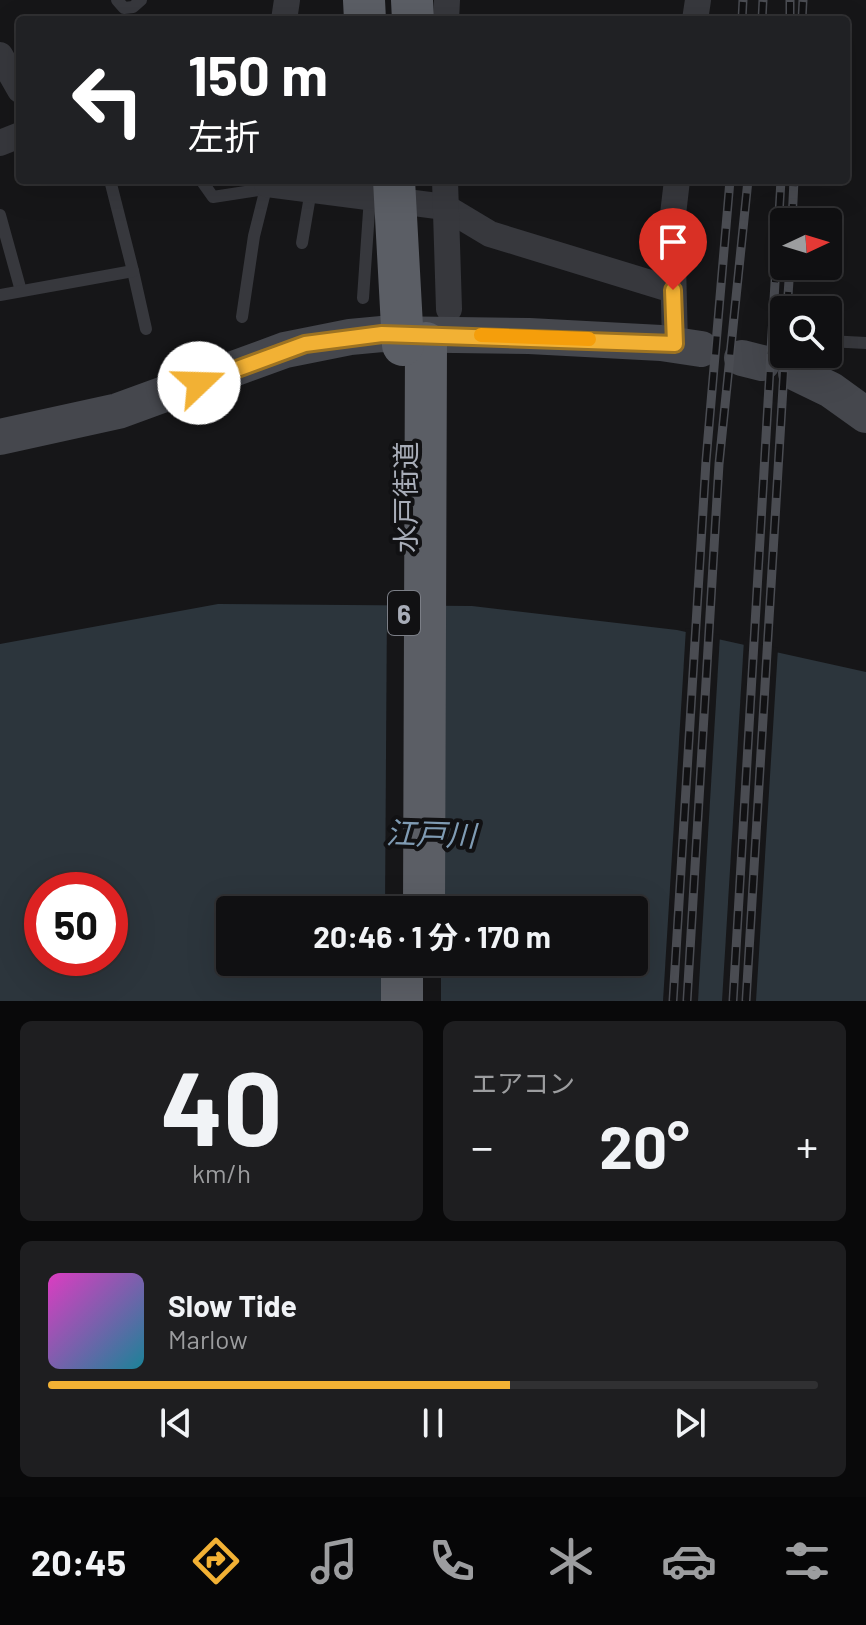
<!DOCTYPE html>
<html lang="ja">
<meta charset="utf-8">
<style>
:root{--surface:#101012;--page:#1e1e20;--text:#f1f3f6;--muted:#9c9d9f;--line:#303032;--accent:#f2b134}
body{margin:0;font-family:Barlow,"Noto Sans JP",sans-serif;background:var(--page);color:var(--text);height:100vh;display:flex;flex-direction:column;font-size:30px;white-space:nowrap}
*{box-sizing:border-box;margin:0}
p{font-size:26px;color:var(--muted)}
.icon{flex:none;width:44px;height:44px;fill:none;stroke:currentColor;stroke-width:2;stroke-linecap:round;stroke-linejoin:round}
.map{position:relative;height:1001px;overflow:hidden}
.details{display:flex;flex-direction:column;gap:20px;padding:20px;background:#09090a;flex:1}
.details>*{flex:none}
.hud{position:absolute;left:16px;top:16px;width:834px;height:168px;border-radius:8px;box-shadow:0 8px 32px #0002,0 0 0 2px var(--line);background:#202124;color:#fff;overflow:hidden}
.needle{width:52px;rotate:86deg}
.tools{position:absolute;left:770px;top:208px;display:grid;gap:16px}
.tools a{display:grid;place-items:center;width:72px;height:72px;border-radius:8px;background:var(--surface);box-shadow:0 8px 32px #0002,0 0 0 2px var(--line);font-size:40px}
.speed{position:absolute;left:24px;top:872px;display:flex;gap:16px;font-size:40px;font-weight:700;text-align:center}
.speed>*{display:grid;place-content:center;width:104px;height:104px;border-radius:50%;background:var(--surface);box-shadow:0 8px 32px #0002,0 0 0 2px var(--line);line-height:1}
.speed .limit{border:12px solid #d22;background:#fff;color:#111}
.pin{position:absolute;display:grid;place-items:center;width:68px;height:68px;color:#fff;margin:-82px -34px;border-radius:50% 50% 50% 0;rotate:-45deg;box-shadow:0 0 8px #0007}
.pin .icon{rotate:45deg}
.me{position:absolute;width:88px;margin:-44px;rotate:69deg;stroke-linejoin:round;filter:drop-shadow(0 0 6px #0008)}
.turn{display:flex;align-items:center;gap:28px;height:168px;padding:0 40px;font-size:36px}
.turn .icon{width:104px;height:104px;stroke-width:2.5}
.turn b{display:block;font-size:56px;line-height:68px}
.big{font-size:60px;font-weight:700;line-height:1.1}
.details .widget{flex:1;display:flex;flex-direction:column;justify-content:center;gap:12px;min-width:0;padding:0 28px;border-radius:12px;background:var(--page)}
.details .dial{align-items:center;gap:0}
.dial b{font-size:104px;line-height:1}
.song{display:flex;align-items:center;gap:24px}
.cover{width:96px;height:96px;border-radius:12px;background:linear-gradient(135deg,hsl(310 70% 55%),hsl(190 70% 35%))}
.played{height:8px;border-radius:4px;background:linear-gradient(90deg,var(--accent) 60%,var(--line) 60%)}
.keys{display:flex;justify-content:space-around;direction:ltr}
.heat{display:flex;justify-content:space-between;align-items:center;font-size:44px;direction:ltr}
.details .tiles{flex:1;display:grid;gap:20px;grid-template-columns:1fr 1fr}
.widget:last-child{grid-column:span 2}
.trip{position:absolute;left:216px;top:896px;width:432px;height:80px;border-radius:8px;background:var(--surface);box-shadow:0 8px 32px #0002,0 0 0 2px var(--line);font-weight:700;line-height:80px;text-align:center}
.tabs{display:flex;height:128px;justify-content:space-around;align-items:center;background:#060607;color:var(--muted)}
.tabs .icon{width:56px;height:56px}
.tabs .current{color:var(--accent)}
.tabs b{font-size:36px;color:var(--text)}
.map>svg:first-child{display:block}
.water{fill:#2c353c;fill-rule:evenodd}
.pier{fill:#161618}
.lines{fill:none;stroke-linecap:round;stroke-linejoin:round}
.service{stroke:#37383d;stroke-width:12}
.minor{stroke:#37383d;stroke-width:26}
.secondary{stroke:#45474d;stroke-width:36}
.trunk{stroke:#5b5e65;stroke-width:42}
.rail-casing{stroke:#4a4c52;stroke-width:9}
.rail{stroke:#111113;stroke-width:6;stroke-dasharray:18;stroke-linecap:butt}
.trunk-bridge{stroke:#5b5e65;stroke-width:42}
.route-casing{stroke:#9d7322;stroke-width:20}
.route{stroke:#f2b134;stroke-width:14}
.slow{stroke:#f59e0b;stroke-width:14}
.labels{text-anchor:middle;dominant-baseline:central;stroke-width:8;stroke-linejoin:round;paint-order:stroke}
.shield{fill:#111113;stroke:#7b7e86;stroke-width:2}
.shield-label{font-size:26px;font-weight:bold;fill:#a8adb8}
.street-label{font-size:28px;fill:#a8adb8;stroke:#111113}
.water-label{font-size:30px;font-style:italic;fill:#7f9bb3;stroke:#111113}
</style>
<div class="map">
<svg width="866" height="1001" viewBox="0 0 866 1001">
<rect width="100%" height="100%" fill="#161618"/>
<path class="water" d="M 218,604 L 472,606 L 677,630 L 866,672 L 866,1001 L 0,1001 L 0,644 ZM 42,890 L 110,890 L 110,958 L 42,958 ZM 230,910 L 634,910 L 634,962 L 230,962 Z"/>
<g class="pier">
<path d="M 387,601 L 444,602 L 442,910 L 385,910 Z"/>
<path d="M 686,628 L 720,635 L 698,1001 L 663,1001 Z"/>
<path d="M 744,640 L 778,648 L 756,1001 L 722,1001 Z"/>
<rect x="384" y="962" width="57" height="39"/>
</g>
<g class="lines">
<g class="service">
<path d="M 117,0 L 124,8 L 133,7 L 141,0"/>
<path d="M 201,180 L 213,197 L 265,189"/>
<path d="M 0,215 L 21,291"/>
<path d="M 302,243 L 311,190"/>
<path d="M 133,271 L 146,329"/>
<path d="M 0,295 L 133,271 L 110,180"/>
<path d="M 363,298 L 370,197"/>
<path d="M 242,317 L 254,236 L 267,184"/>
<path d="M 828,341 L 866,343"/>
</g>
<g class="minor">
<path d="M 284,20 L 287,0"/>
<path d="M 446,20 L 447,0"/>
<path d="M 695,20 L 698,0"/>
<path d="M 0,55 L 20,90"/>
<path d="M 0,143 L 20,135"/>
<path d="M 267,180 L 267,184 L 445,207 L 490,234 L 673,290"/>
<path d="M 445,180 L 449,309"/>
<path d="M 675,344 L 672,223 L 677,180"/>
</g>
<g class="secondary">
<path d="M 742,358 L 762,363"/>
<path d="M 796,373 L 831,390 L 866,415"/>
<path d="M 0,437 L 118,411 L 285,350 L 350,337 L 382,334 L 529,336 L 661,343 L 701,349"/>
</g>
<g class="trunk">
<path d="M 364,0 L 365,20"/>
<path d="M 412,0 L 413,20"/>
<path d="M 424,910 L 426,343"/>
<path d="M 402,1001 L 402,962"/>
</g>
<defs>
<g id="rail">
<path d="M 742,20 L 743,0"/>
<path d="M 762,20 L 763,0"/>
<path d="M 790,20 L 790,0"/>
<path d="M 802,20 L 803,0"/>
<path d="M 792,222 L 794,180"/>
<path d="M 787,310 L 790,266"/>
<path d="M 673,1001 L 706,461 L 730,180"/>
<path d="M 687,1001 L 719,464 L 748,180"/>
<path d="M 733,1001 L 781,180"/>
<path d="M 746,1001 L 785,354"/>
</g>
</defs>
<use href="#rail" class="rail-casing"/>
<use href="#rail" class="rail"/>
<path class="trunk-bridge" d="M 394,180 L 403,345"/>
</g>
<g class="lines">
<defs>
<path id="route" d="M 199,383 L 305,344 L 382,334 L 675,344 L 673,290"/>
</defs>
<use href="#route" class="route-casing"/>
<use href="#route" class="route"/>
<path class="slow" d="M 481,335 L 589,339"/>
</g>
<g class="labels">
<rect class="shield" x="388" y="591" width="32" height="44" rx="6"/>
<g class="shield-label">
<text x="404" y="613">6</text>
</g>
<g class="street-label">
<text transform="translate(405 497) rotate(-90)">水戸街道</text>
</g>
<g class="water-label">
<text transform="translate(431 833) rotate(2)">江戸川</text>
</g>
</g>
</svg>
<div class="tools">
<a><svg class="needle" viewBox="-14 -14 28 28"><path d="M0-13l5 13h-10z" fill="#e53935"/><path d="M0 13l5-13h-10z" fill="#9c9d9f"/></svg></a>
<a><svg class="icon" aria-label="search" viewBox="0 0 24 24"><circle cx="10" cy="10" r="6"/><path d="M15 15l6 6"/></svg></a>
</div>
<div class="speed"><div class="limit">50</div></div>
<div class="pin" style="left:673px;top:290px;background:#d93025"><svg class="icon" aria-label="arrive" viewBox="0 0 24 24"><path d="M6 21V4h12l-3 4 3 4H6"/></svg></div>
<svg class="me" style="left:199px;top:383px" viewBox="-20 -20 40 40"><circle r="19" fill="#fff"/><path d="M0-13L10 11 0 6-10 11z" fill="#f2b134"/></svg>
<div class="trip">20:46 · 1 分 · 170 m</div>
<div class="hud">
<div class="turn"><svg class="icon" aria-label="left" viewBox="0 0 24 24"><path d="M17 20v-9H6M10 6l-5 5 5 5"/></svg><div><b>150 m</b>左折</div></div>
</div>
</div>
<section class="details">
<div class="tiles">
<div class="widget dial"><b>40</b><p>km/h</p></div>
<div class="widget"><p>エアコン</p>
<div class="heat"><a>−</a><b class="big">20°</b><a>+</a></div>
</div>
<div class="widget">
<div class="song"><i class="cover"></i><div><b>Slow Tide</b><p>Marlow</p></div></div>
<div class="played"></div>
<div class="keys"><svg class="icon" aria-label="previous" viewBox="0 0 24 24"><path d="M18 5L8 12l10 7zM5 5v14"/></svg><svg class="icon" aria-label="pause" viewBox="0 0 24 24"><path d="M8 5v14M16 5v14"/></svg><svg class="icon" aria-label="next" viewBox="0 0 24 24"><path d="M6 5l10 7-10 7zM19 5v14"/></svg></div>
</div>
</div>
</section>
<nav class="tabs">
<b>20:45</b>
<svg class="icon current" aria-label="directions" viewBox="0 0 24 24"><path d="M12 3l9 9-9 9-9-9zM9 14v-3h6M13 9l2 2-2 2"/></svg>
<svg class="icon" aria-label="music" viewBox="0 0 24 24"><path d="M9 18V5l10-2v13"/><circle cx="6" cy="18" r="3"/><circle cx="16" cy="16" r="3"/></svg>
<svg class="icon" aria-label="phone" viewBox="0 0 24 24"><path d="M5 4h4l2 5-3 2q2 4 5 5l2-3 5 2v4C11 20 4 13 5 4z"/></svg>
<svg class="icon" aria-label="climate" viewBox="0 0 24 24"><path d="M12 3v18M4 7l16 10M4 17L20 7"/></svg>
<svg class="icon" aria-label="car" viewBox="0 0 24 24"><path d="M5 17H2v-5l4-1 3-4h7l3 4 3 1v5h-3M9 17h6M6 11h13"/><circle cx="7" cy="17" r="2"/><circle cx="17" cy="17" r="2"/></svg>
<svg class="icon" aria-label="filters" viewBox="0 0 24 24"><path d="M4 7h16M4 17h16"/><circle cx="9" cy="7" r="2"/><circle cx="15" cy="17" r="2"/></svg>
</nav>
